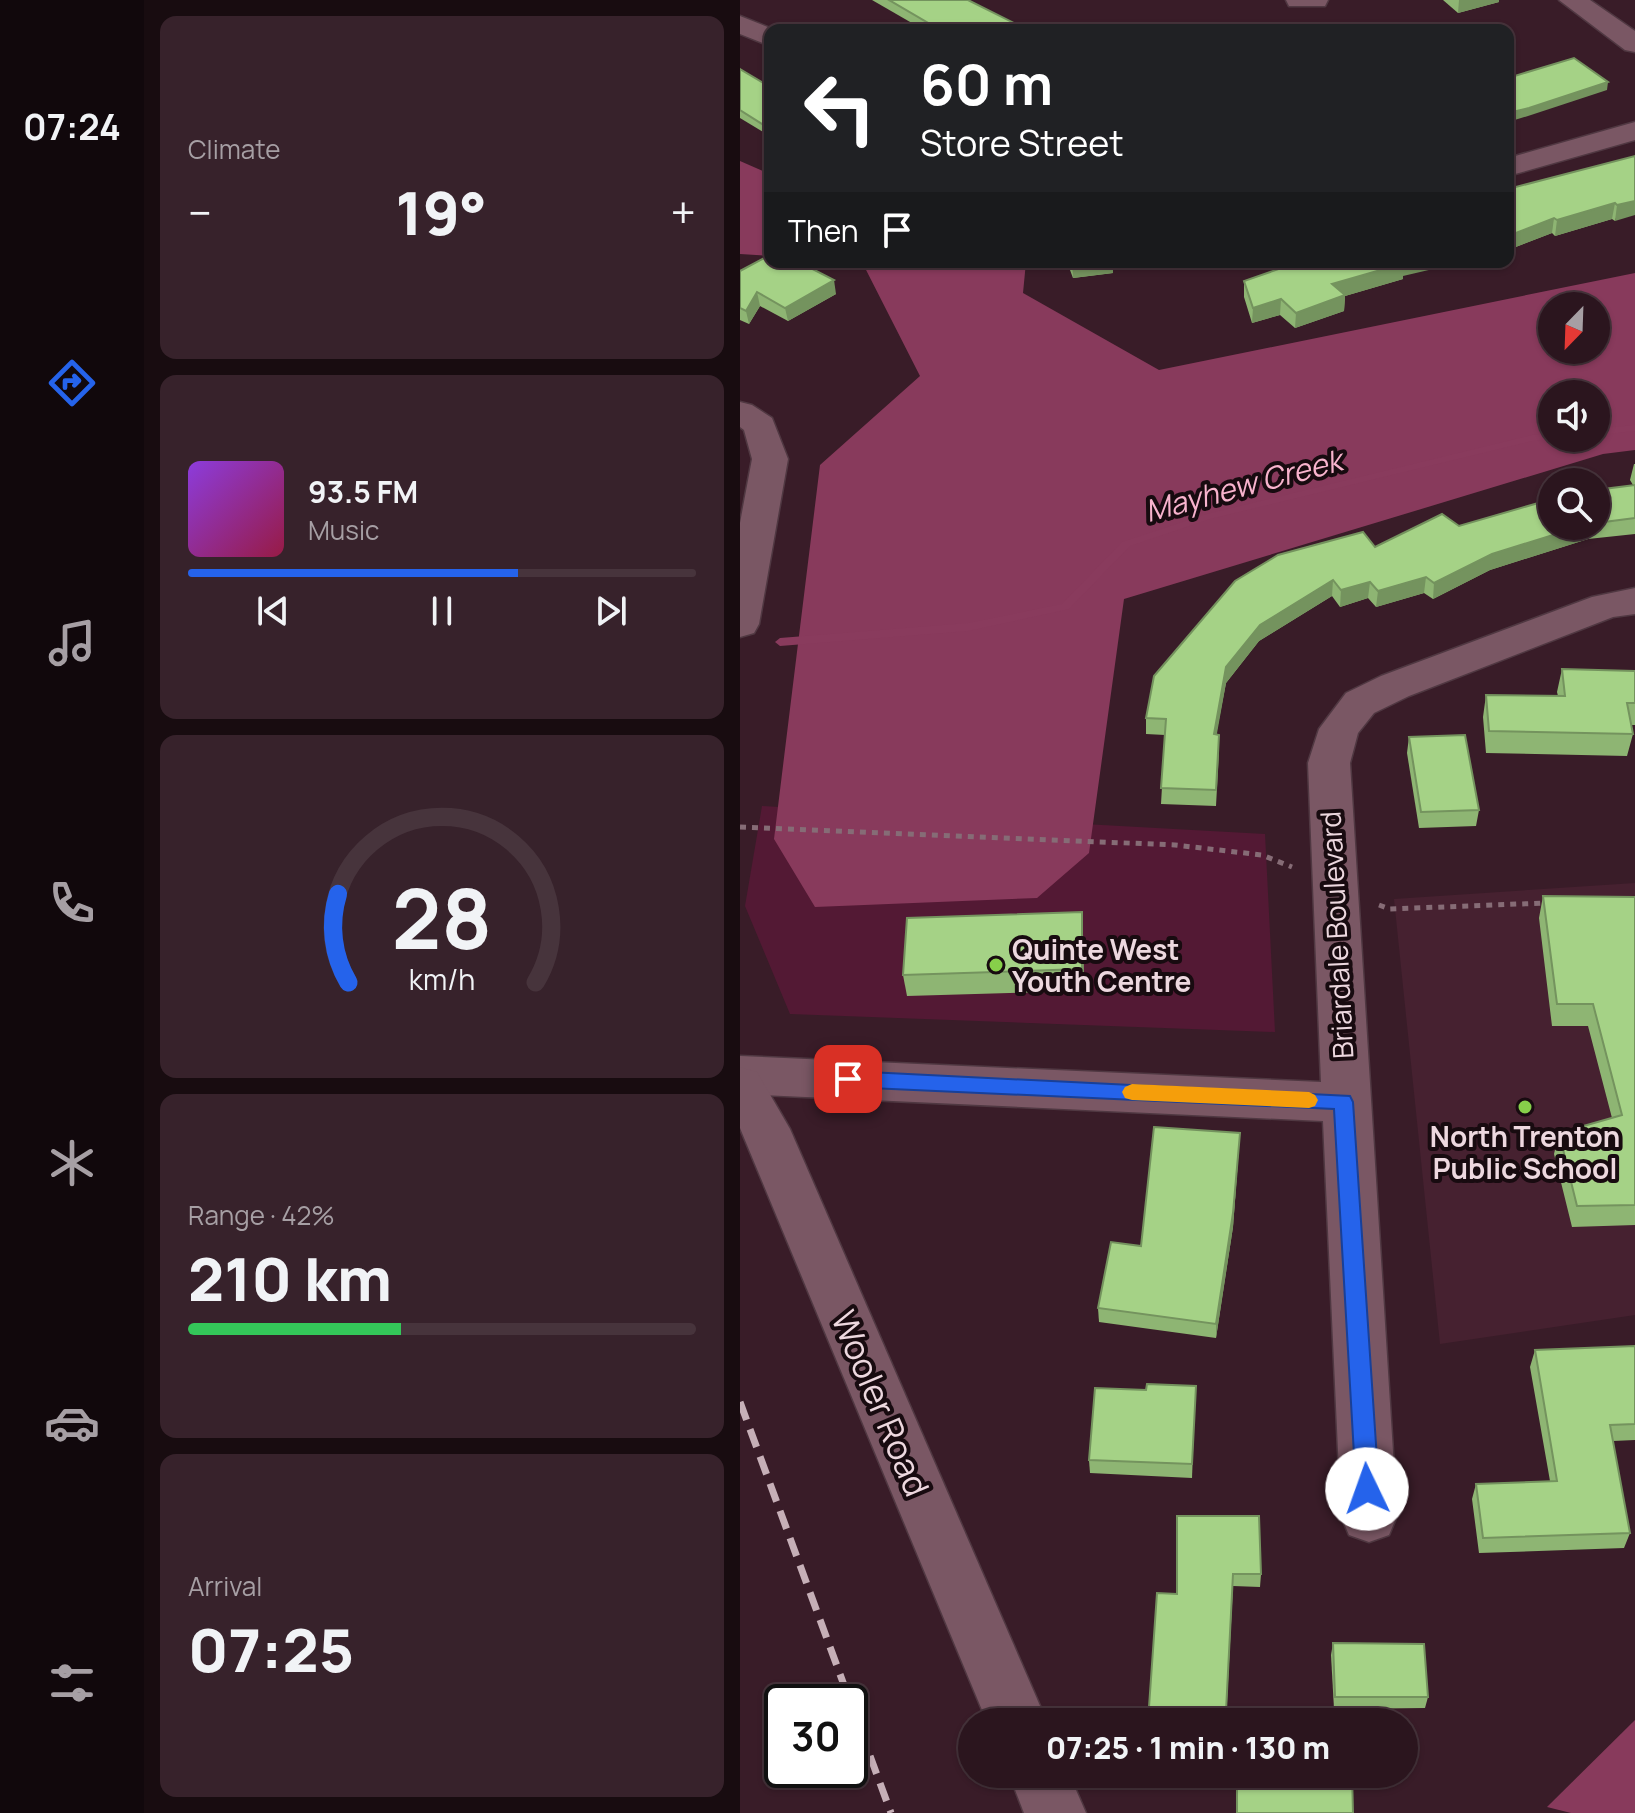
<!DOCTYPE html>
<meta charset="utf-8">
<style>
:root{--surface:#2b151e;--page:#37222b;--text:#f1f3f6;--muted:#a69fa4;--line:#47343c;--accent:#2563eb}
body{margin:0;font-family:Manrope,sans-serif;background:var(--page);color:var(--text);height:100vh;display:flex;flex-direction:column;font-size:30px;white-space:nowrap}
*{box-sizing:border-box;margin:0}
p{font-size:26px;color:var(--muted)}
.icon{flex:none;width:44px;height:44px;fill:none;stroke:currentColor;stroke-width:2;stroke-linecap:round;stroke-linejoin:round}
.map{position:relative;flex:1;overflow:hidden}
.drawer{display:flex;flex-direction:column;gap:16px;padding:16px;background:#180c10;width:596px}
.drawer>*{flex:none}
.top-card{position:absolute;left:24px;top:24px;width:750px;height:244px;border-radius:16px;box-shadow:0 2px 6px #0004,0 0 0 2px var(--line);background:#202124;color:#fff;overflow:hidden}
.needle{width:52px;rotate:203deg}
.tools{position:absolute;left:798px;top:292px;display:grid;gap:16px}
.tools a{display:grid;place-items:center;width:72px;height:72px;border-radius:50%;background:var(--surface);box-shadow:0 2px 6px #0004,0 0 0 2px var(--line);font-size:40px}
.speed{position:absolute;left:24px;top:1684px;display:flex;gap:16px;font-size:40px;font-weight:700;text-align:center}
.speed>*{display:grid;place-content:center;width:104px;height:104px;border-radius:50%;background:var(--surface);box-shadow:0 2px 6px #0004,0 0 0 2px var(--line);line-height:1}
.speed .limit{border:4px solid #111;border-radius:12px;background:#fff;color:#111}
.pin{position:absolute;display:grid;place-items:center;width:68px;height:68px;color:#fff;margin:-34px;border-radius:16px;box-shadow:0 4px 12px #0006}
.me{position:absolute;width:88px;margin:-44px;rotate:357deg;stroke-linejoin:round;filter:drop-shadow(0 0 6px #0008)}
.turn{display:flex;align-items:center;gap:28px;height:168px;padding:0 24px;font-size:36px}
.turn .icon{width:104px;height:104px;stroke-width:2.5}
.turn b{display:block;font-size:56px;line-height:68px}
.then{display:flex;align-items:center;height:76px;padding:0 24px;background:#0003;gap:16px;font-size:30px}
.big{font-size:60px;font-weight:800;line-height:1.1}
.drawer .tile{flex:1;display:flex;flex-direction:column;justify-content:center;gap:12px;min-width:0;padding:0 28px;border-radius:16px;background:var(--page)}
.drawer .dial{align-items:center;gap:0}
.dial svg{height:208px;overflow:visible;fill:none;stroke:var(--line);stroke-width:7;stroke-linecap:round;text-anchor:middle}
.dial text{fill:var(--text);stroke:none}
.song{display:flex;align-items:center;gap:24px}
.cover{width:96px;height:96px;border-radius:12px;background:linear-gradient(135deg,hsl(270 70% 55%),hsl(340 70% 35%))}
.played{height:8px;border-radius:4px;background:linear-gradient(90deg,var(--accent) 65%,var(--line) 65%)}
.keys{display:flex;justify-content:space-around;direction:ltr}
.heat{display:flex;justify-content:space-between;align-items:center;font-size:44px;direction:ltr}
.charge{height:12px;border-radius:6px;background:linear-gradient(90deg,#34c759 42%,var(--line) 0)}
.trip{position:absolute;left:218px;top:1708px;width:460px;height:80px;border-radius:40px;background:var(--surface);box-shadow:0 2px 6px #0004,0 0 0 2px var(--line);font-weight:800;line-height:80px;text-align:center}
main{display:flex;flex:1;min-height:0}
.dock{display:flex;flex-direction:column;width:144px;justify-content:space-around;align-items:center;background:#11080c;color:var(--muted)}
.dock .icon{width:56px;height:56px}
.dock .selected{color:var(--accent)}
.dock b{font-size:36px;color:var(--text)}
.map>svg:first-child{display:block}
.built{fill:#462130}
.green{fill:#531934}
.forest{fill:#883a5c;fill-rule:evenodd}
.lines{fill:none;stroke-linecap:round;stroke-linejoin:round}
.stream{fill:#893b5d;fill-rule:evenodd}
.minor-casing{stroke:#503842;stroke-width:3}
.tertiary-casing{stroke:#503842;stroke-width:3}
.path{stroke:#866c76;stroke-width:5;stroke-dasharray:6 6;stroke-linecap:butt}
.minor{fill:#7a5764;fill-rule:evenodd}
.tertiary{fill:#7a5764;fill-rule:evenodd}
.rail{stroke:#c6afb7;stroke-width:7;stroke-dasharray:19 10;stroke-linecap:butt}
.wall{fill:#8eb573}
.shaded-wall{fill:#74935e}
.building{fill:#a5d286;stroke:#74935e;stroke-width:2}
.route{fill:#2563eb;stroke:#184099;stroke-width:2}
.slow{fill:#f59e0b}
.poi-dot{fill:#87cf4a;stroke:#180b10;stroke-width:3}
.labels{text-anchor:middle;dominant-baseline:central;stroke-width:8;stroke-linejoin:round;paint-order:stroke}
.street-label{font-size:28px;fill:#edd8df;stroke:#180b10}
.poi-label{font-size:28px;font-weight:bold;fill:#edd8df;stroke:#180b10;text-anchor:start}
.water-label{font-size:30px;font-style:italic;fill:#f8b3cd;stroke:#180b10}
.near-street-label{font-size:34px;fill:#edd8df;stroke:#180b10}
</style>
<main>
<nav class="dock">
<b>07:24</b>
<svg class="icon selected" aria-label="directions" viewBox="0 0 24 24"><path d="M12 3l9 9-9 9-9-9zM9 14v-3h6M13 9l2 2-2 2"/></svg>
<svg class="icon" aria-label="music" viewBox="0 0 24 24"><path d="M9 18V5l10-2v13"/><circle cx="6" cy="18" r="3"/><circle cx="16" cy="16" r="3"/></svg>
<svg class="icon" aria-label="phone" viewBox="0 0 24 24"><path d="M5 4h4l2 5-3 2q2 4 5 5l2-3 5 2v4C11 20 4 13 5 4z"/></svg>
<svg class="icon" aria-label="climate" viewBox="0 0 24 24"><path d="M12 3v18M4 7l16 10M4 17L20 7"/></svg>
<svg class="icon" aria-label="car" viewBox="0 0 24 24"><path d="M5 17H2v-5l4-1 3-4h7l3 4 3 1v5h-3M9 17h6M6 11h13"/><circle cx="7" cy="17" r="2"/><circle cx="17" cy="17" r="2"/></svg>
<svg class="icon" aria-label="filters" viewBox="0 0 24 24"><path d="M4 7h16M4 17h16"/><circle cx="9" cy="7" r="2"/><circle cx="15" cy="17" r="2"/></svg>
</nav>
<section class="drawer">
<div class="tile"><p>Climate</p>
<div class="heat"><a>−</a><b class="big">19°</b><a>+</a></div>
</div>
<div class="tile">
<div class="song"><i class="cover"></i><div><b>93.5 FM</b><p>Music</p></div></div>
<div class="played"></div>
<div class="keys"><svg class="icon" aria-label="previous" viewBox="0 0 24 24"><path d="M18 5L8 12l10 7zM5 5v14"/></svg><svg class="icon" aria-label="pause" viewBox="0 0 24 24"><path d="M8 5v14M16 5v14"/></svg><svg class="icon" aria-label="next" viewBox="0 0 24 24"><path d="M6 5l10 7-10 7zM19 5v14"/></svg></div>
</div>
<div class="tile dial"><svg viewBox="0 0 100 80">
<path d="M14 69A42 42 0 1 1 86 69"/>
<path d="M14 69A42 42 0 0 1 10 35" stroke="#2563eb"/>
<text x="50" y="56" font-size="32" font-weight="700">28</text>
<text x="50" y="72" font-size="11">km/h</text>
</svg></div>
<div class="tile"><p>Range · 42%</p><b class="big">210 km</b><div class="charge"></div></div>
<div class="tile"><p>Arrival</p><b class="big">07:25</b></div>
</section>
<div class="map">
<svg width="895" height="1813" viewBox="0 0 895 1813">
<rect width="100%" height="100%" fill="#391c28"/>
<path class="built" d="M 895,883 L 895,1315 L 700,1344 L 654,899 Z"/>
<path class="green" d="M 22,806 L 525,834 L 535,1032 L 50,1014 L 5,906 Z"/>
<g class="forest">
<path d="M 0,161 L 30,174 L 30,256 L 0,254 Z"/>
<path d="M 122,262 L 286,262 L 283,293 L 419,370 L 895,273 L 895,450 L 863,454 L 384,599 L 349,853 L 297,898 L 75,907 L 34,839 L 80,465 L 180,376 ZM 812,306 L 856,306 L 856,350 L 812,350 ZM 812,394 L 856,394 L 856,438 L 812,438 Z"/>
<path d="M 895,1720 L 895,1813 L 831,1813 L 807,1807 Z"/>
</g>
<g class="lines">
<g class="stream">
<path d="M 895,425 L 895,431 L 856,435 L 856,429 Z"/>
<path d="M 812,433 L 812,438 L 815,438 L 792,441 L 470,519 L 390,546 L 329,609 L 325,610 L 228,631 L 40,646 L 35,642 L 40,638 L 228,623 L 322,604 L 382,542 L 467,514 L 792,435 Z"/>
</g>
<defs>
<g id="minor">
<path d="M 546,0 L 588,0 L 585,6 L 549,6 Z"/>
<path d="M 819,0 L 850,0 L 895,31 L 895,52 L 885,50 Z"/>
<path d="M 0,16 L 35,30 L 30,30 L 30,46 L 0,34 Z"/>
<path d="M 895,122 L 895,140 L 768,176 L 768,158 Z"/>
<path d="M 0,402 L 12,405 L 32,418 L 48,459 L 19,624 L 14,633 L 0,637 L 0,523 L 12,459 L 4,430 L 0,427 Z"/>
<path d="M 895,588 L 895,614 L 873,617 L 669,696 L 634,713 L 618,733 L 610,763 L 657,1516 L 649,1535 L 629,1542 L 609,1535 L 601,1516 L 583,1121 L 0,1094 L 0,1056 L 581,1082 L 568,763 L 579,729 L 606,693 L 641,676 L 852,597 Z"/>
</g>
<g id="tertiary">
<path d="M 0,1067 L 17,1072 L 50,1129 L 307,1722 L 247,1722 L 0,1128 Z"/>
<path d="M 269,1774 L 329,1774 L 346,1813 L 284,1813 Z"/>
</g>
</defs>
<use href="#minor" class="minor-casing"/>
<use href="#tertiary" class="tertiary-casing"/>
<g class="path">
<path d="M 0,827 L 435,845 L 522,855 L 552,867"/>
<path d="M 639,905 L 650,909 L 805,903"/>
</g>
<use href="#minor" class="minor"/>
<use href="#tertiary" class="tertiary"/>
<path class="rail" d="M 0,1402 L 151,1813"/>
</g>
<g class="wall">
<path d="M 132,0 L 228,0 L 288,30 L 184,30 Z"/>
<path d="M 703,0 L 759,0 L 759,2 L 718,13 Z"/>
<path d="M 0,69 L 30,87 L 30,136 L 0,118 Z"/>
<path d="M 895,156 L 875,221 L 872,219 L 815,236 L 812,233 L 768,250 L 768,189 Z"/>
<path d="M 327,262 L 373,262 L 373,273 L 333,278 Z"/>
<path d="M 0,271 L 96,294 L 48,321 L 20,306 L 9,324 L 0,320 Z"/>
<path d="M 663,276 L 663,279 L 605,296 L 604,311 L 555,328 L 540,315 L 512,323 L 504,297 L 504,281 Z"/>
<path d="M 894,464 L 895,464 L 895,534 L 848,539 L 750,570 L 693,599 L 684,593 L 636,607 L 628,598 L 600,607 L 592,596 L 519,641 L 486,683 L 476,735 L 479,751 L 476,806 L 421,804 L 425,735 L 406,734 L 406,718 L 635,547 L 719,526 L 856,526 L 856,490 L 893,485 L 890,480 Z"/>
<path d="M 822,669 L 895,671 L 895,725 L 891,725 L 893,734 L 887,756 L 746,753 L 743,717 L 746,695 L 818,696 L 817,692 Z"/>
<path d="M 669,737 L 739,810 L 736,826 L 679,828 L 667,753 Z"/>
<path d="M 803,896 L 895,897 L 895,1225 L 832,1227 L 814,1154 L 819,1133 L 872,1118 L 848,1026 L 812,1026 L 799,918 Z"/>
<path d="M 343,934 L 344,991 L 167,996 L 163,975 Z"/>
<path d="M 500,1133 L 493,1227 L 476,1338 L 359,1322 L 358,1308 L 401,1246 Z"/>
<path d="M 895,1346 L 895,1440 L 873,1441 L 890,1533 L 884,1548 L 739,1553 L 732,1499 L 736,1484 L 810,1481 L 790,1367 L 795,1350 Z"/>
<path d="M 455,1400 L 452,1478 L 350,1473 L 349,1460 Z"/>
<path d="M 437,1516 L 521,1574 L 520,1587 L 493,1586 L 486,1722 L 409,1718 L 409,1707 L 437,1594 Z"/>
<path d="M 593,1643 L 688,1697 L 685,1708 L 594,1709 L 591,1655 Z"/>
</g>
<g class="shaded-wall">
<path d="M 719,0 L 759,0 L 759,2 L 718,13 Z"/>
<path d="M 868,82 L 867,90 L 788,116 L 768,122 L 768,113 Z"/>
<path d="M 895,201 L 895,215 L 875,221 L 877,205 Z"/>
<path d="M 875,203 L 872,219 L 815,236 L 817,220 Z"/>
<path d="M 814,218 L 812,233 L 768,250 L 768,236 Z"/>
<path d="M 332,262 L 373,262 L 373,273 L 333,278 Z"/>
<path d="M 662,262 L 723,262 L 663,276 L 663,279 L 605,296 L 604,311 L 555,328 L 556,313 L 592,284 Z"/>
<path d="M 94,280 L 96,294 L 48,321 L 45,308 Z"/>
<path d="M 17,292 L 20,306 L 9,324 L 6,311 Z"/>
<path d="M 541,299 L 540,315 L 512,323 L 513,308 Z"/>
<path d="M 842,526 L 851,526 L 848,539 L 750,570 L 693,599 L 694,583 L 752,554 Z"/>
<path d="M 686,577 L 684,593 L 636,607 L 638,591 Z"/>
<path d="M 593,580 L 592,596 L 519,641 L 486,683 L 474,750 L 474,734 L 486,667 L 520,625 Z"/>
<path d="M 630,582 L 628,598 L 600,607 L 601,590 Z"/>
<path d="M 342,912 L 343,934 L 344,991 L 342,969 Z"/>
<path d="M 500,1133 L 493,1227 L 476,1338 L 476,1324 Z"/>
</g>
<g class="building">
<path d="M 149,0 L 228,0 L 288,30 L 212,30 L 203,25 L 197,28 Z"/>
<path d="M 834,58 L 868,82 L 789,108 L 768,113 L 768,78 Z"/>
<path d="M 0,69 L 30,87 L 30,129 L 0,110 Z"/>
<path d="M 895,156 L 895,201 L 877,205 L 875,203 L 817,220 L 814,218 L 768,236 L 768,189 Z"/>
<path d="M 30,255 L 30,262 L 59,262 L 94,280 L 45,308 L 17,292 L 6,311 L 0,308 L 0,271 Z"/>
<path d="M 559,262 L 663,262 L 665,263 L 592,284 L 605,295 L 556,313 L 541,299 L 513,308 L 504,281 Z"/>
<path d="M 895,485 L 895,518 L 856,523 L 856,490 Z"/>
<path d="M 812,499 L 812,526 L 842,526 L 752,554 L 694,583 L 686,577 L 638,591 L 630,582 L 601,590 L 593,580 L 520,625 L 486,667 L 474,734 L 479,735 L 476,790 L 421,788 L 426,719 L 406,718 L 414,676 L 495,581 L 538,555 L 623,532 L 635,547 L 702,514 L 719,526 Z"/>
<path d="M 822,669 L 895,671 L 895,703 L 887,703 L 893,734 L 749,731 L 746,695 L 825,696 Z"/>
<path d="M 725,735 L 739,810 L 681,812 L 669,737 Z"/>
<path d="M 803,896 L 895,897 L 895,1205 L 837,1206 L 819,1133 L 882,1115 L 853,1004 L 817,1004 Z"/>
<path d="M 342,912 L 342,969 L 163,975 L 167,918 Z"/>
<path d="M 414,1127 L 500,1133 L 493,1213 L 476,1324 L 358,1308 L 371,1242 L 401,1246 Z"/>
<path d="M 895,1346 L 895,1424 L 870,1425 L 890,1533 L 743,1538 L 736,1484 L 817,1481 L 795,1350 Z"/>
<path d="M 407,1384 L 456,1386 L 452,1464 L 349,1460 L 355,1388 L 406,1390 Z"/>
<path d="M 437,1516 L 519,1516 L 521,1574 L 493,1574 L 486,1711 L 409,1707 L 417,1593 L 437,1594 Z"/>
<path d="M 593,1643 L 684,1644 L 688,1697 L 595,1697 Z"/>
<path d="M 497,1774 L 612,1774 L 613,1813 L 497,1813 Z"/>
</g>
<path class="route" d="M 108,1071 L 610,1096 L 613,1102 L 639,1489 L 635,1497 L 627,1500 L 619,1497 L 616,1489 L 594,1109 L 108,1087 L 101,1085 L 98,1079 L 101,1074 Z"/>
<path class="slow" d="M 392,1084 L 569,1092 L 575,1095 L 578,1100 L 575,1106 L 569,1108 L 392,1100 L 385,1098 L 382,1092 L 385,1087 Z"/>
<g class="poi-dot">
<circle cx="256" cy="965" r="8"/>
<circle cx="785" cy="1107" r="8"/>
</g>
<g class="labels">
<g class="street-label">
<text transform="translate(596 935) rotate(-93)">Briardale Boulevard</text>
</g>
<g class="poi-label">
<text x="272" y="949">Quinte West<tspan x="272" dy="32">Youth Centre</tspan></text>
<text x="785" y="1136" text-anchor="middle">North Trenton<tspan x="785" dy="32">Public School</tspan></text>
</g>
<g class="water-label">
<text transform="translate(503 485) rotate(-15)">Mayhew Creek</text>
</g>
<g class="near-street-label">
<text transform="translate(141 1403) rotate(67)">Wooler Road</text>
</g>
</g>
</svg>
<div class="tools">
<a><svg class="needle" viewBox="-14 -14 28 28"><path d="M0-13l5 13h-10z" fill="#e53935"/><path d="M0 13l5-13h-10z" fill="#a69fa4"/></svg></a>
<a><svg class="icon" aria-label="sound" viewBox="0 0 24 24"><path d="M4 9h4l5-4v14l-5-4H4zM17 9q2 3 0 6"/></svg></a>
<a><svg class="icon" aria-label="search" viewBox="0 0 24 24"><circle cx="10" cy="10" r="6"/><path d="M15 15l6 6"/></svg></a>
</div>
<div class="speed"><div class="limit">30</div></div>
<div class="pin" style="left:108px;top:1079px;background:#d93025"><svg class="icon" aria-label="arrive" viewBox="0 0 24 24"><path d="M6 21V4h12l-3 4 3 4H6"/></svg></div>
<svg class="me" style="left:627px;top:1489px" viewBox="-20 -20 40 40"><circle r="19" fill="#fff"/><path d="M0-13L10 11 0 6-10 11z" fill="#2563eb"/></svg>
<div class="trip">07:25 · 1 min · 130 m</div>
<div class="top-card">
<div class="turn"><svg class="icon" aria-label="left" viewBox="0 0 24 24"><path d="M17 20v-9H6M10 6l-5 5 5 5"/></svg><div><b>60 m</b>Store Street</div></div>
<div class="then">Then<svg class="icon" aria-label="arrive" viewBox="0 0 24 24"><path d="M6 21V4h12l-3 4 3 4H6"/></svg></div>
</div>
</div>
</main>
